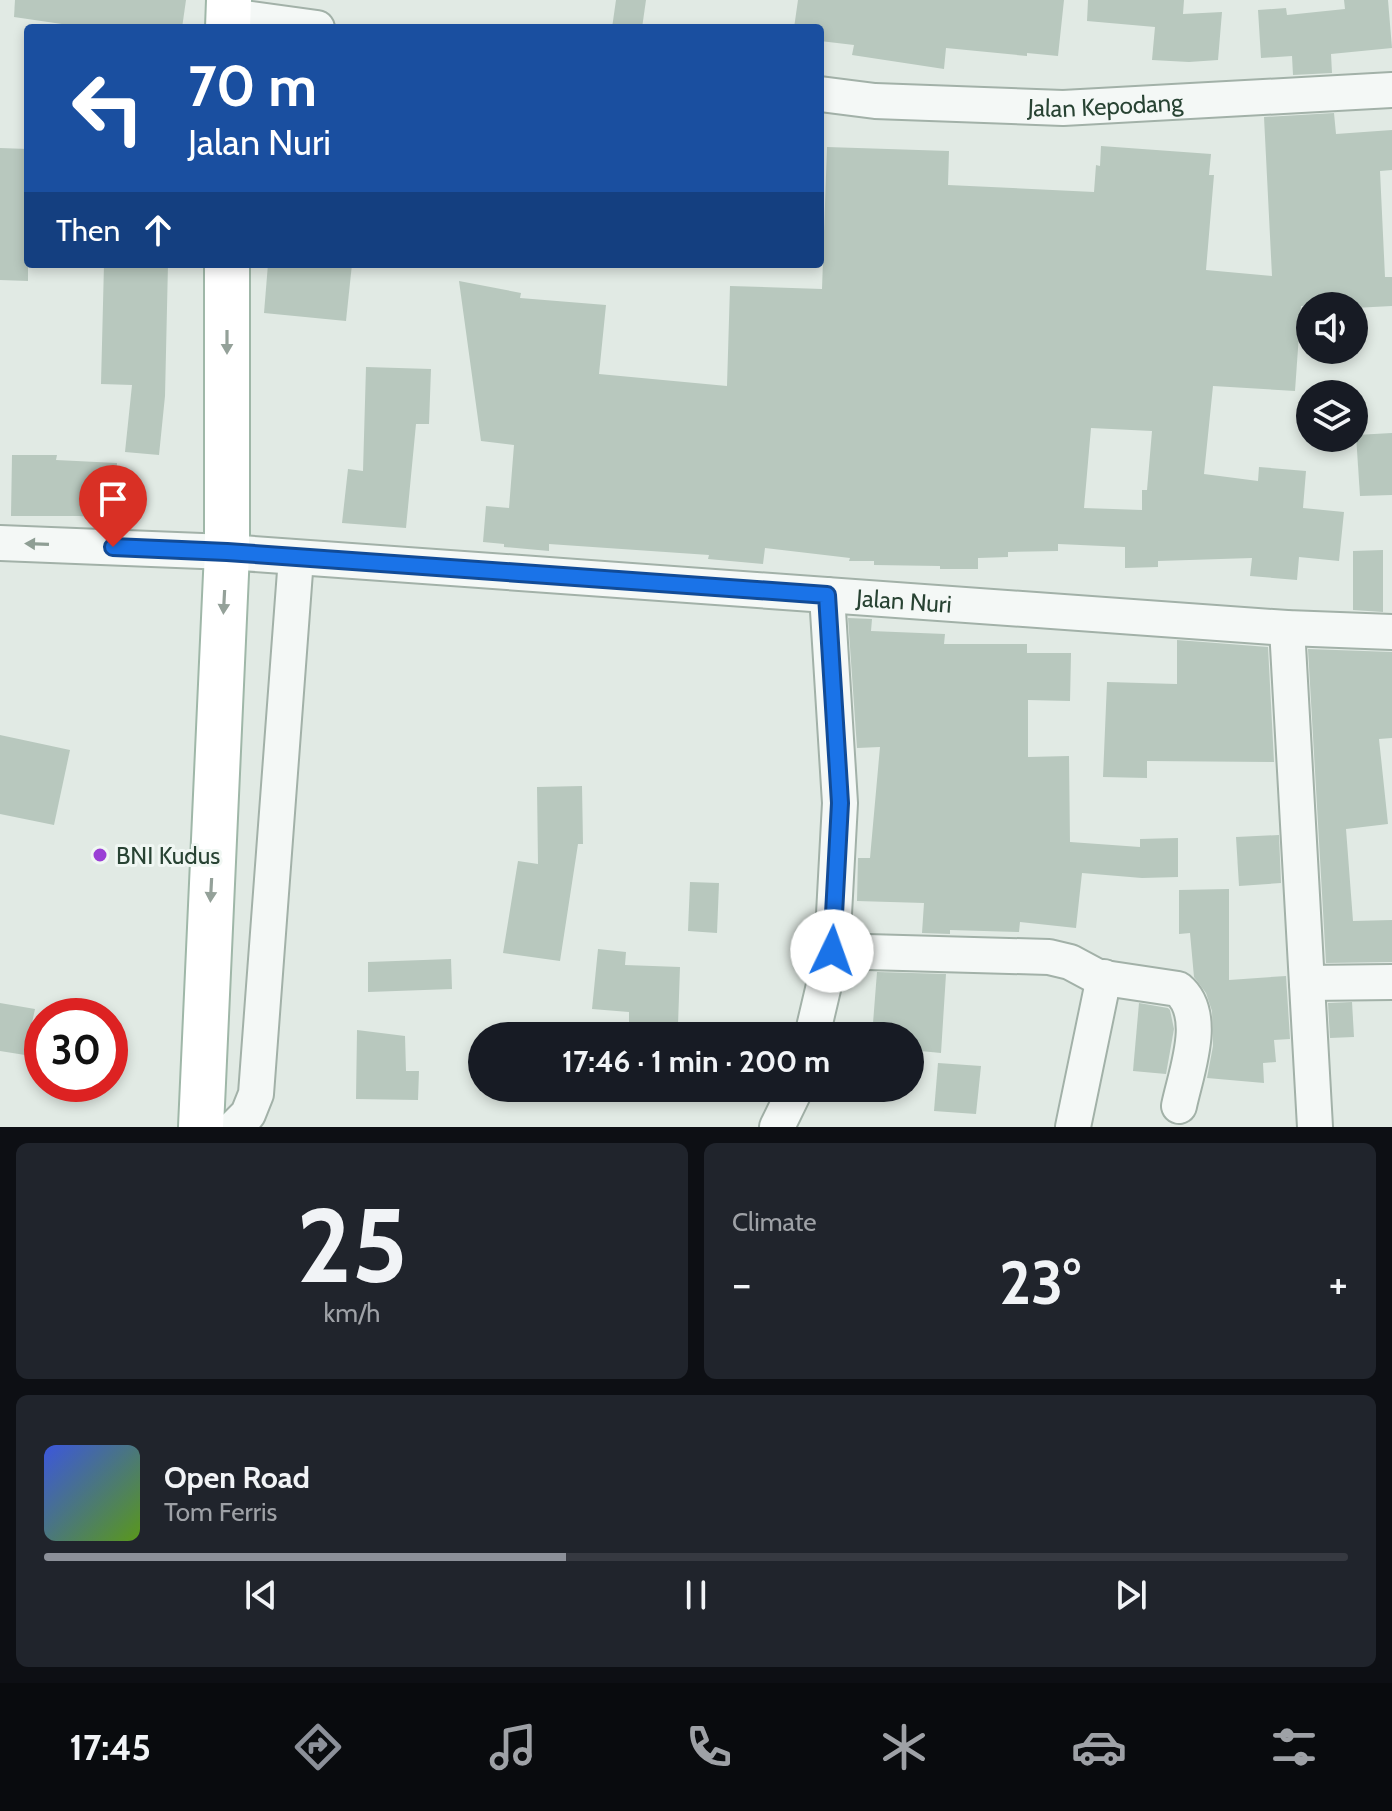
<!DOCTYPE html>
<meta charset="utf-8">
<style>
:root{--surface:#171b24;--page:#20242c;--text:#f1f3f6;--muted:#9ea1a6;--line:#363941;--accent:#8c9099}
body{margin:0;font-family:Cabin,sans-serif;background:var(--page);color:var(--text);height:100vh;display:flex;flex-direction:column;font-size:30px;white-space:nowrap}
*{box-sizing:border-box;margin:0}
p{font-size:26px;color:var(--muted)}
.icon{flex:none;width:44px;height:44px;fill:none;stroke:currentColor;stroke-width:2;stroke-linecap:round;stroke-linejoin:round}
.map{position:relative;height:1127px;overflow:hidden}
.details{display:flex;flex-direction:column;gap:16px;padding:16px;background:#0d0f14;flex:1}
.details>*{flex:none}
.guide{position:absolute;left:24px;top:24px;width:800px;height:244px;border-radius:8px;box-shadow:0 4px 12px #0003;background:#1a4fa0;color:#fff;overflow:hidden}
.tools{position:absolute;left:1296px;top:292px;display:grid;gap:16px}
.tools a{display:grid;place-items:center;width:72px;height:72px;border-radius:50%;background:var(--surface);box-shadow:0 4px 12px #0003;font-size:40px}
.speed{position:absolute;left:24px;top:998px;display:flex;gap:16px;font-size:40px;font-weight:700;text-align:center}
.speed>*{display:grid;place-content:center;width:104px;height:104px;border-radius:50%;background:var(--surface);box-shadow:0 4px 12px #0003;line-height:1}
.speed .limit{border:12px solid #d22;background:#fff;color:#111}
.pin{position:absolute;display:grid;place-items:center;width:68px;height:68px;color:#fff;margin:-82px -34px;border-radius:50% 50% 50% 0;rotate:-45deg;box-shadow:0 0 8px #0007}
.pin .icon{rotate:45deg}
.me{position:absolute;width:88px;margin:-44px;rotate:3deg;stroke-linejoin:round;filter:drop-shadow(0 0 6px #0008)}
.turn{display:flex;align-items:center;gap:28px;height:168px;padding:0 32px;font-size:36px}
.turn .icon{width:104px;height:104px;stroke-width:2.5}
.turn b{display:block;font-size:56px;line-height:68px}
.then{display:flex;align-items:center;height:76px;padding:0 32px;background:#0003;gap:16px;font-size:30px}
.big{font-size:60px;font-weight:800;line-height:1.1}
.details .card{flex:1;display:flex;flex-direction:column;justify-content:center;gap:12px;min-width:0;padding:0 28px;border-radius:12px;background:var(--page)}
.details .dial{align-items:center;gap:0}
.dial b{font-size:104px;line-height:1}
.song{display:flex;align-items:center;gap:24px}
.cover{width:96px;height:96px;border-radius:12px;background:linear-gradient(135deg,hsl(230 70% 55%),hsl(90 70% 35%))}
.played{height:8px;border-radius:4px;background:linear-gradient(90deg,var(--accent) 40%,var(--line) 40%)}
.keys{display:flex;justify-content:space-around;direction:ltr}
.heat{display:flex;justify-content:space-between;align-items:center;font-size:44px;direction:ltr}
.details .tiles{flex:1;display:grid;gap:16px;grid-template-columns:1fr 1fr}
.card:last-child{grid-column:span 2}
.trip{position:absolute;left:468px;top:1022px;width:456px;height:80px;border-radius:40px;background:var(--surface);box-shadow:0 4px 12px #0003;font-weight:800;line-height:80px;text-align:center}
.menu{display:flex;height:128px;justify-content:space-around;align-items:center;background:#090b0e;color:var(--muted)}
.menu .icon{width:56px;height:56px}
.menu .current{color:var(--accent)}
.menu b{font-size:36px;color:var(--text)}
.map>svg:first-child{display:block}
.building{fill:#b8c8be;fill-rule:evenodd}
.lines{fill:none;stroke-linecap:round;stroke-linejoin:round}
.minor-casing{stroke:#a2b1a8;stroke-width:38}
.major-casing{stroke:#9fb7a8;stroke-width:48}
.minor{stroke:#f4f8f6;stroke-width:34}
.major{stroke:#fff;stroke-width:44}
.oneway{fill:#94a199}
.oneway2{fill:#8e9e94}
.route-casing{stroke:#114b97;stroke-width:20}
.route{stroke:#1a73e8;stroke-width:14}
.poi-dot{fill:#9a40d5;stroke:#f0f7f3;stroke-width:3}
.labels{text-anchor:middle;dominant-baseline:central;stroke-width:6;stroke-linejoin:round;paint-order:stroke}
.street-label{font-size:24px;fill:#284333;stroke:#f0f7f3}
.poi-label{font-size:24px;fill:#284333;stroke:#f0f7f3;text-anchor:start}
</style>
<div class="map">
<svg width="1392" height="1127" viewBox="0 0 1392 1127">
<rect width="100%" height="100%" fill="#e1eae4"/>
<g class="building">
<path d="M 15,0 L 186,0 L 182,28 L 89,28 L 14,17 Z"/>
<path d="M 616,0 L 646,0 L 642,28 L 612,28 Z"/>
<path d="M 798,0 L 1064,0 L 1058,56 L 1027,53 L 1027,56 L 946,48 L 944,69 L 852,55 L 854,45 L 820,41 L 820,28 L 794,28 Z"/>
<path d="M 1088,0 L 1184,0 L 1183,14 L 1222,12 L 1218,60 L 1189,62 L 1152,60 L 1155,27 L 1087,21 Z"/>
<path d="M 1344,0 L 1388,0 L 1392,48 L 1331,54 L 1332,73 L 1293,75 L 1292,56 L 1261,58 L 1258,10 L 1286,8 L 1287,15 L 1345,9 Z"/>
<path d="M 1334,113 L 1336,134 L 1392,130 L 1392,170 L 1380,171 L 1385,277 L 1392,277 L 1392,306 L 1354,308 L 1350,306 L 1349,296 L 1322,296 L 1321,306 L 1301,306 L 1295,391 L 1213,386 L 1204,474 L 1258,481 L 1259,467 L 1306,471 L 1303,508 L 1344,512 L 1339,561 L 1299,557 L 1297,580 L 1250,576 L 1252,558 L 1158,561 L 1158,567 L 1125,568 L 1125,547 L 1058,544 L 1058,551 L 1008,552 L 1008,557 L 978,558 L 978,569 L 940,569 L 940,566 L 874,565 L 874,561 L 849,561 L 850,558 L 765,548 L 763,564 L 708,559 L 709,555 L 549,544 L 549,551 L 504,547 L 504,544 L 483,542 L 486,506 L 509,508 L 514,445 L 481,441 L 459,281 L 521,293 L 520,298 L 606,305 L 599,374 L 727,386 L 730,286 L 822,289 L 827,147 L 949,151 L 948,185 L 1094,192 L 1096,165 L 1100,166 L 1101,146 L 1211,154 L 1209,175 L 1214,175 L 1206,270 L 1272,276 L 1264,117 ZM 1091,428 L 1152,431 L 1147,490 L 1142,490 L 1142,510 L 1084,508 Z"/>
<path d="M 0,148 L 28,149 L 28,281 L 0,280 Z"/>
<path d="M 104,264 L 168,264 L 165,396 L 159,455 L 125,452 L 132,385 L 101,384 Z"/>
<path d="M 268,264 L 352,264 L 346,321 L 264,313 Z"/>
<path d="M 366,367 L 431,369 L 429,424 L 416,424 L 406,528 L 342,523 L 348,469 L 363,471 Z"/>
<path d="M 1392,433 L 1392,495 L 1360,496 L 1356,435 Z"/>
<path d="M 12,455 L 57,455 L 56,460 L 117,463 L 113,519 L 79,516 L 11,516 Z"/>
<path d="M 1383,550 L 1383,612 L 1353,610 L 1353,551 Z"/>
<path d="M 848,618 L 872,619 L 871,631 L 945,634 L 944,644 L 1027,644 L 1027,653 L 1071,653 L 1070,701 L 1028,700 L 1028,757 L 1069,756 L 1070,842 L 1140,847 L 1140,839 L 1178,838 L 1178,877 L 1142,878 L 1082,873 L 1076,928 L 1020,922 L 1019,932 L 950,930 L 950,934 L 922,933 L 924,903 L 857,901 L 858,858 L 870,858 L 880,747 L 857,748 Z"/>
<path d="M 1177,640 L 1268,647 L 1274,762 L 1147,761 L 1147,778 L 1103,777 L 1107,682 L 1177,684 Z"/>
<path d="M 1308,649 L 1392,652 L 1392,738 L 1379,739 L 1388,824 L 1346,829 L 1353,921 L 1392,920 L 1392,962 L 1326,963 Z"/>
<path d="M 0,735 L 70,750 L 54,825 L 0,814 Z"/>
<path d="M 582,786 L 583,844 L 578,844 L 560,961 L 503,953 L 518,861 L 538,864 L 537,787 Z"/>
<path d="M 1279,835 L 1281,883 L 1239,886 L 1236,837 Z"/>
<path d="M 690,882 L 719,883 L 717,933 L 688,931 Z"/>
<path d="M 1229,889 L 1229,980 L 1286,976 L 1290,1039 L 1274,1040 L 1276,1062 L 1263,1063 L 1264,1083 L 1207,1078 L 1213,1046 L 1212,1011 L 1206,993 L 1194,977 L 1190,933 L 1179,934 L 1179,890 Z"/>
<path d="M 598,949 L 626,952 L 625,965 L 680,967 L 678,1025 L 629,1023 L 629,1012 L 592,1009 Z"/>
<path d="M 451,959 L 452,989 L 368,992 L 368,962 Z"/>
<path d="M 877,972 L 946,974 L 941,1053 L 910,1050 L 910,1036 L 872,1036 Z"/>
<path d="M 1352,1002 L 1354,1037 L 1330,1038 L 1328,1003 Z"/>
<path d="M 0,1003 L 35,1009 L 25,1055 L 0,1051 Z"/>
<path d="M 1139,1003 L 1168,1008 L 1170,1010 L 1174,1029 L 1166,1074 L 1133,1071 Z"/>
<path d="M 357,1030 L 405,1036 L 406,1071 L 419,1071 L 418,1100 L 356,1099 Z"/>
<path d="M 938,1063 L 981,1066 L 976,1114 L 934,1111 Z"/>
</g>
<g class="lines">
<defs>
<g id="minor">
<path d="M 228,16 L 317,28"/>
<path id="s1" d="M 820,94 L 875,101 L 1063,108 L 1392,90"/>
<path id="s2" d="M 0,543 L 227,552 L 1287,628 L 1392,632"/>
<path d="M 1287,628 L 1315,1127"/>
<path d="M 832,951 L 1049,957 L 1070,962 L 1098,977 L 1178,989 C 1209,1015 1186,1072 1179,1106"/>
<path d="M 1307,983 L 1392,982"/>
<path d="M 812,1036 L 832,951 L 840,803 L 827,595"/>
<path d="M 235,1127 L 248,1114 L 256,1094 L 296,558"/>
<path d="M 777,1127 L 796,1088"/>
<path d="M 1073,1127 L 1104,977"/>
</g>
<g id="major">
<path d="M 228,28 L 229,0"/>
<path d="M 201,1127 L 227,552 L 227,264"/>
</g>
</defs>
<use href="#minor" class="minor-casing"/>
<use href="#major" class="major-casing"/>
<use href="#minor" class="minor"/>
<use href="#major" class="major"/>
</g>
<defs><path id="oneway-solid" d="M-6-.8H1V-3.2L6.5 0L1 3.2V.8H-6Z" transform="scale(2)"/></defs>
<g class="oneway">
<use href="#oneway-solid" transform="translate(227 342) rotate(90)"/>
<use href="#oneway-solid" transform="translate(224 602) rotate(93)"/>
<use href="#oneway-solid" transform="translate(211 890) rotate(93)"/>
</g>
<use class="oneway2" href="#oneway-solid" transform="translate(37 544) rotate(-178)"/>
<g class="lines">
<defs>
<path id="route" d="M 113,547 L 227,552 L 827,595 L 840,803 L 832,951"/>
</defs>
<use href="#route" class="route-casing"/>
<use href="#route" class="route"/>
</g>
<circle class="poi-dot" cx="100" cy="855" r="8"/>
<g class="labels">
<g class="street-label">
<text stroke="none"><textPath href="#s1" startOffset="286">Jalan Kepodang</textPath></text>
<text stroke="none"><textPath href="#s2" startOffset="906">Jalan Nuri</textPath></text>
</g>
<g class="poi-label">
<text x="116" y="855">BNI Kudus</text>
</g>
</g>
</svg>
<div class="tools">
<a><svg class="icon" aria-label="sound" viewBox="0 0 24 24"><path d="M4 9h4l5-4v14l-5-4H4zM17 9q2 3 0 6"/></svg></a>
<a><svg class="icon" aria-label="layers" viewBox="0 0 24 24"><path d="M12 4l9 5-9 5-9-5zM3 14l9 5 9-5"/></svg></a>
</div>
<div class="speed"><div class="limit">30</div></div>
<div class="pin" style="left:113px;top:547px;background:#d93025"><svg class="icon" aria-label="arrive" viewBox="0 0 24 24"><path d="M6 21V4h12l-3 4 3 4H6"/></svg></div>
<svg class="me" style="left:832px;top:951px" viewBox="-20 -20 40 40"><circle r="19" fill="#fff"/><path d="M0-13L10 11 0 6-10 11z" fill="#1a73e8"/></svg>
<div class="trip">17:46 · 1 min · 200 m</div>
<div class="guide">
<div class="turn"><svg class="icon" aria-label="left" viewBox="0 0 24 24"><path d="M17 20v-9H6M10 6l-5 5 5 5"/></svg><div><b>70 m</b>Jalan Nuri</div></div>
<div class="then">Then<svg class="icon" aria-label="ahead" viewBox="0 0 24 24"><path d="M12 20V5M6 11l6-6 6 6"/></svg></div>
</div>
</div>
<section class="details">
<div class="tiles">
<div class="card dial"><b>25</b><p>km/h</p></div>
<div class="card"><p>Climate</p>
<div class="heat"><a>−</a><b class="big">23°</b><a>+</a></div>
</div>
<div class="card">
<div class="song"><i class="cover"></i><div><b>Open Road</b><p>Tom Ferris</p></div></div>
<div class="played"></div>
<div class="keys"><svg class="icon" aria-label="previous" viewBox="0 0 24 24"><path d="M18 5L8 12l10 7zM5 5v14"/></svg><svg class="icon" aria-label="pause" viewBox="0 0 24 24"><path d="M8 5v14M16 5v14"/></svg><svg class="icon" aria-label="next" viewBox="0 0 24 24"><path d="M6 5l10 7-10 7zM19 5v14"/></svg></div>
</div>
</div>
</section>
<nav class="menu">
<b>17:45</b>
<svg class="icon current" aria-label="directions" viewBox="0 0 24 24"><path d="M12 3l9 9-9 9-9-9zM9 14v-3h6M13 9l2 2-2 2"/></svg>
<svg class="icon" aria-label="music" viewBox="0 0 24 24"><path d="M9 18V5l10-2v13"/><circle cx="6" cy="18" r="3"/><circle cx="16" cy="16" r="3"/></svg>
<svg class="icon" aria-label="phone" viewBox="0 0 24 24"><path d="M5 4h4l2 5-3 2q2 4 5 5l2-3 5 2v4C11 20 4 13 5 4z"/></svg>
<svg class="icon" aria-label="climate" viewBox="0 0 24 24"><path d="M12 3v18M4 7l16 10M4 17L20 7"/></svg>
<svg class="icon" aria-label="car" viewBox="0 0 24 24"><path d="M5 17H2v-5l4-1 3-4h7l3 4 3 1v5h-3M9 17h6M6 11h13"/><circle cx="7" cy="17" r="2"/><circle cx="17" cy="17" r="2"/></svg>
<svg class="icon" aria-label="filters" viewBox="0 0 24 24"><path d="M4 7h16M4 17h16"/><circle cx="9" cy="7" r="2"/><circle cx="15" cy="17" r="2"/></svg>
</nav>
